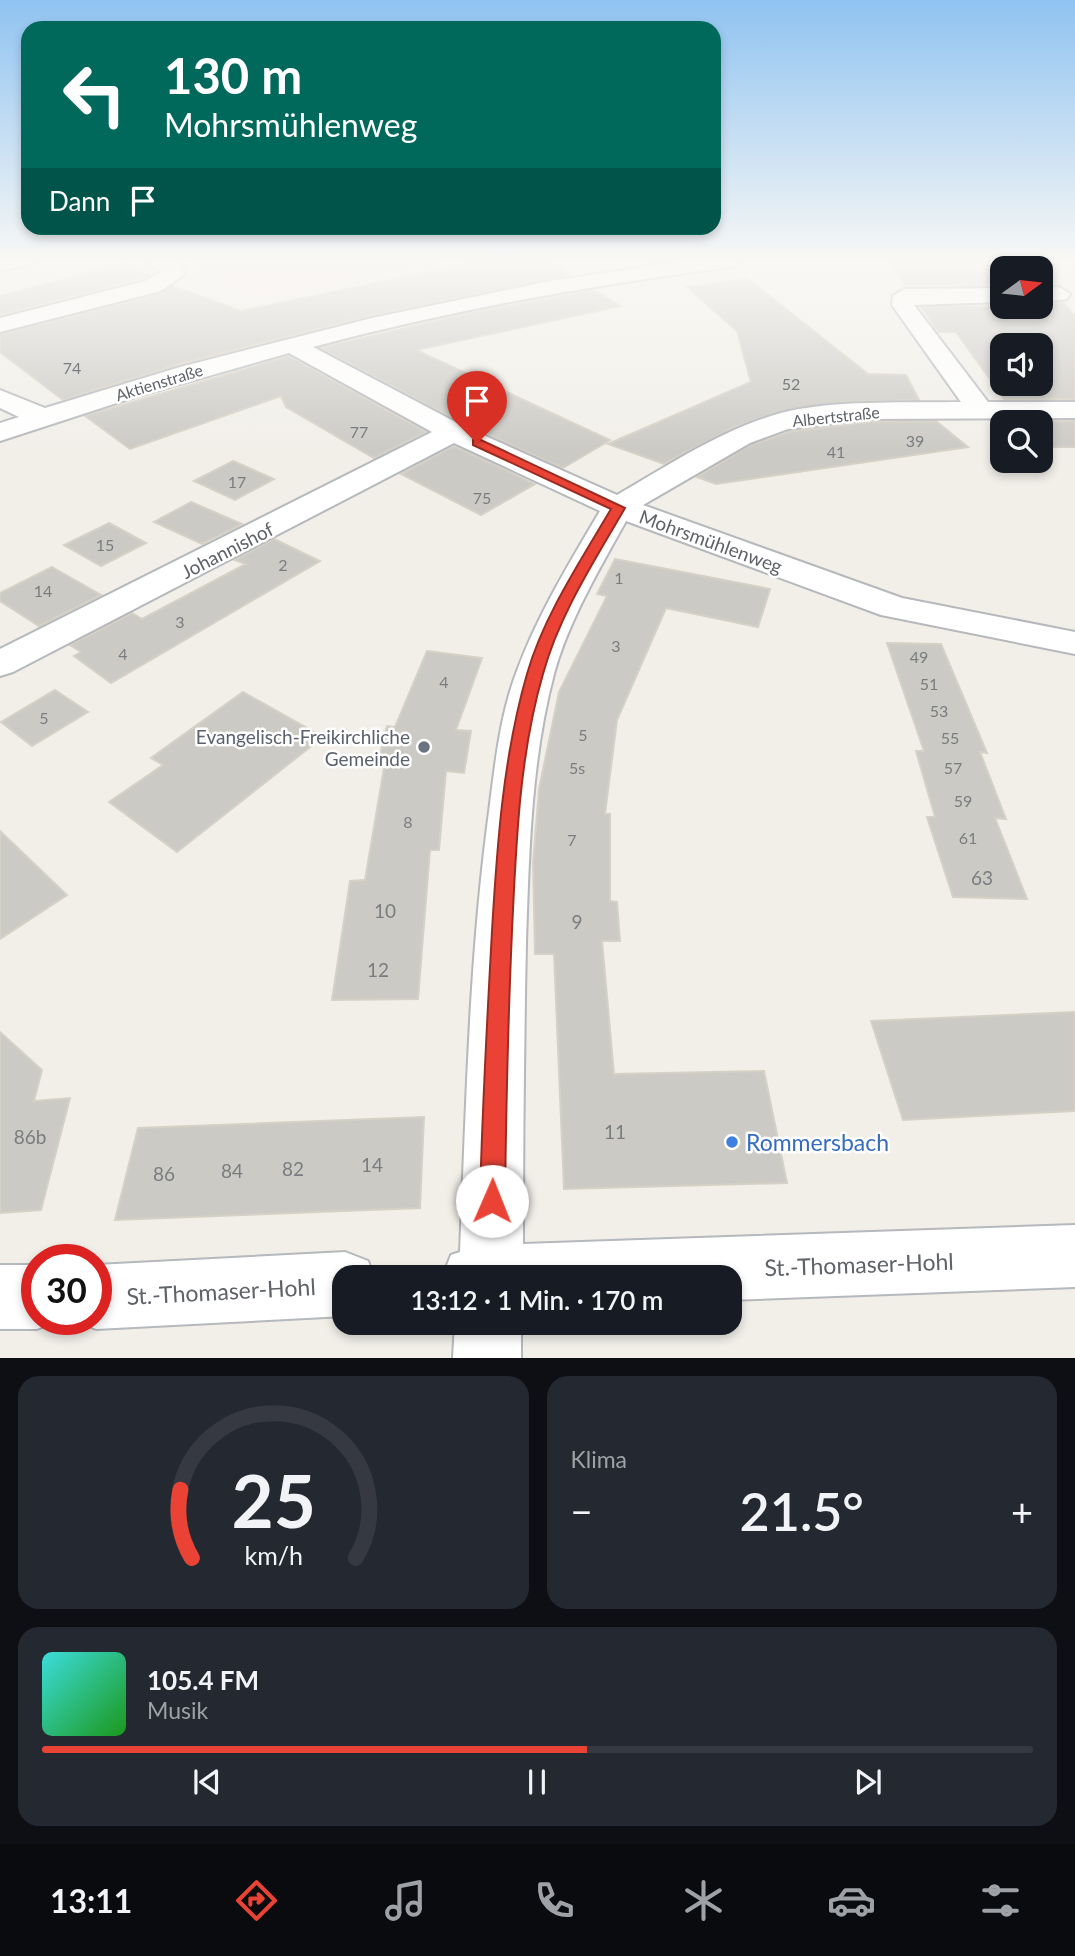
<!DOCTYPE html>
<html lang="de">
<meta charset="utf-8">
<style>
:root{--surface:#171b24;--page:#242831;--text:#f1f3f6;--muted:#9ea1a6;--line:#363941;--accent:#ea4335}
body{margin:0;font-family:Lato,sans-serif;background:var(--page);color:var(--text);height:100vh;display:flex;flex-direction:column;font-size:26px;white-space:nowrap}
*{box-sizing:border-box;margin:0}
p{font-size:23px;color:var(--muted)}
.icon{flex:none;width:38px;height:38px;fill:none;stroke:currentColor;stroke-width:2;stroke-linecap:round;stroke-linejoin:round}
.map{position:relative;height:1358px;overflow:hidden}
.side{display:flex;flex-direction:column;gap:18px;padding:18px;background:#0d0f14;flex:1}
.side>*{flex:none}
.hud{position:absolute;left:21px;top:21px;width:700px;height:214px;border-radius:21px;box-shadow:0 4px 10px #0003;background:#00695c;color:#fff;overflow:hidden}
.needle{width:46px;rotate:75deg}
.fabs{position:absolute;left:990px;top:256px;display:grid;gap:14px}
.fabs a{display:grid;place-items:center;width:63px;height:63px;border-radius:14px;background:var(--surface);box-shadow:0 4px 10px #0003;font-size:35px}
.speed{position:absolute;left:21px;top:1244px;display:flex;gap:14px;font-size:35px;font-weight:700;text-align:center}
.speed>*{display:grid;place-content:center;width:91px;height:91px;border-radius:50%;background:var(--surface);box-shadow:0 4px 10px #0003;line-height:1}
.speed .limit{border:10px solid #d22;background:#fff;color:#111}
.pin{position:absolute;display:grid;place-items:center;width:60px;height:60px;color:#fff;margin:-72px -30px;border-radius:50% 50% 50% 0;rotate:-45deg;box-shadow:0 0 7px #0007}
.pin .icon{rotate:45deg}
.me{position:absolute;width:77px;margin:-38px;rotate:1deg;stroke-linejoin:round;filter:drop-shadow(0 0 5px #0008)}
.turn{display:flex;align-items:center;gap:24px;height:147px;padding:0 28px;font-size:32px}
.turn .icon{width:91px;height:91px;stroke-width:2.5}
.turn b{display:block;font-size:49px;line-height:60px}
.then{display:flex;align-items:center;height:66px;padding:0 28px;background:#0003;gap:14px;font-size:26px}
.big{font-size:52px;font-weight:600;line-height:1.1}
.side .tile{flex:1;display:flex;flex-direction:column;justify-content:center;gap:10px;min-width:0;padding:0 24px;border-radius:21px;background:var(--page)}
.side .dial{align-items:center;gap:0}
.dial svg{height:182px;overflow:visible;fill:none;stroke:var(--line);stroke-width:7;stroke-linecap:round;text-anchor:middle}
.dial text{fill:var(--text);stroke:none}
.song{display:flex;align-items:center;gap:21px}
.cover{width:84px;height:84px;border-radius:10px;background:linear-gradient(135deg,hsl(180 70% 55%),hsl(120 70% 35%))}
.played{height:7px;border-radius:4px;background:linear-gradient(90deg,var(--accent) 55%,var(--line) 55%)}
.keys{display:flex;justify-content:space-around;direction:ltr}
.heat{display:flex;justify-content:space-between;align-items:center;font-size:38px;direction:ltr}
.side .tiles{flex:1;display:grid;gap:18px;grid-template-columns:1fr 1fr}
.tile:last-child{grid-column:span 2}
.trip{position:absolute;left:332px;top:1265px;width:410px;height:70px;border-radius:21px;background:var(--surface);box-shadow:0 4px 10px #0003;font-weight:600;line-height:70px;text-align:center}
.menu{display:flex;height:112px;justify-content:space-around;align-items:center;background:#090b0e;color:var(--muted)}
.menu .icon{width:49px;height:49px}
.menu .current{color:var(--accent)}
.menu b{font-size:32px;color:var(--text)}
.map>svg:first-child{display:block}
.medical{fill:#fce8e6}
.building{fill:#cccac5;stroke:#d6d1c6;stroke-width:2;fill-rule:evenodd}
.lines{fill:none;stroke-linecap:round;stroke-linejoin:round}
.minor-casing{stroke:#b5b8bc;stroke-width:4}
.minor{fill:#fff;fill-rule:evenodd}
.route{fill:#ea4335;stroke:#982c22;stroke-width:2}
.worship-dot{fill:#6b7280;stroke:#fff;stroke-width:2.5}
.shop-dot{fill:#3f7fe0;stroke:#fff;stroke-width:2.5}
.labels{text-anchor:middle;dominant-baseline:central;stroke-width:5;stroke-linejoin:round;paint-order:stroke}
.number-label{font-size:16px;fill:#7a7d7f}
.far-street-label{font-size:16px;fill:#5f6368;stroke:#fff}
.street-label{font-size:19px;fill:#5f6368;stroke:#fff}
.worship-label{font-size:19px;fill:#5b616d;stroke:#fff;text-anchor:end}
.near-number-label{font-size:19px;fill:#7a7d7f}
.near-shop-label{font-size:23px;fill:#366cbe;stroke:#fff;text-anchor:start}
.near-street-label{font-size:23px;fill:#5f6368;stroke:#fff}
</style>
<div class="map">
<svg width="1075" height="1358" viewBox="0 0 1075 1358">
<rect width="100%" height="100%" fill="#f1efe8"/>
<path class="medical" d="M 191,261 L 446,261 L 258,299 Z"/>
<g class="building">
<path d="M 482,261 L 547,261 L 571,275 L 371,315 L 179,364 L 63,400 L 0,352 L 0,334 L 162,294 L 173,286 L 241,311 Z"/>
<path d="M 888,261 L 1021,261 L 1029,268 L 1003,268 L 1003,285 L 906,286 Z"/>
<path d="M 123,264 L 149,276 L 0,315 L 0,296 Z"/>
<path d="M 748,279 L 868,374 L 906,375 L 919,400 L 841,402 L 773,413 L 732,428 L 664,464 L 608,444 L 751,382 L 737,331 L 687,287 Z"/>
<path d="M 594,290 L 620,306 L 416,350 L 610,440 L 563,468 L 464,424 L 320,348 L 470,313 Z"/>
<path d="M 1063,302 L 1075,315 L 1075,399 L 1004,399 L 956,332 L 939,332 L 921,307 L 1041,306 ZM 1003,345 L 1041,345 L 1041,383 L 1003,383 Z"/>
<path d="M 289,356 L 426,432 L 374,458 L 286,407 L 281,396 L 130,449 L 85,416 Z"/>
<path d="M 936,421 L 968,447 L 716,484 L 697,477 L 751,445 L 789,432 L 870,422 Z"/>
<path d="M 1019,421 L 1075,421 L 1075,447 L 1041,447 L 1041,422 Z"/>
<path d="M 454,446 L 535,484 L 481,515 L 401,474 Z"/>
<path d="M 233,461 L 274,479 L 235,500 L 194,481 Z"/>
<path d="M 191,502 L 242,524 L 202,544 L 154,522 Z"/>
<path d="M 109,523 L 146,543 L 101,566 L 64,545 Z"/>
<path d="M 274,539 L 320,561 L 111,683 L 74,656 L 81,652 L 70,645 L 132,613 L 142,619 L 246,564 L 235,560 Z"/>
<path d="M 615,559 L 770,589 L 758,627 L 666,608 L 617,720 L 605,814 L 610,814 L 610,901 L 617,902 L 620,941 L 602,941 L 614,1074 L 764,1071 L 787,1183 L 564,1189 L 554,954 L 535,954 L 533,863 L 539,789 L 559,692 L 607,596 L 597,594 Z"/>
<path d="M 52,567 L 101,595 L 39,626 L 0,601 L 0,593 Z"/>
<path d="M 887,643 L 941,644 L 987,753 L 980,752 L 1006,819 L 995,818 L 1027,899 L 953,897 L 927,817 L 935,817 L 916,751 L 924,751 Z"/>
<path d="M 427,651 L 482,658 L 456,730 L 471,731 L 464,773 L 446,771 L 439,850 L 430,850 L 418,999 L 332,1000 L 350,881 L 365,880 L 384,768 L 377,767 L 387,726 L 395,727 Z"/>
<path d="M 55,690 L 88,712 L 32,746 L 1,722 Z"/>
<path d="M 243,692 L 323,737 L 177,852 L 109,802 L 163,765 L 151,758 Z"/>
<path d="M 0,831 L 67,895 L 0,939 Z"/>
<path d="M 1075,1012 L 1075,1111 L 903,1120 L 871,1021 Z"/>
<path d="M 0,1032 L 42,1070 L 34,1101 L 70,1098 L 41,1210 L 0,1213 Z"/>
<path d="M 424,1117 L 420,1208 L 115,1220 L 138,1128 Z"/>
</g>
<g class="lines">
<defs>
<g id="minor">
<path d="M 0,261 L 33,261 L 30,265 L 0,271 Z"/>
<path d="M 146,261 C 161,261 178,257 185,274 L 161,291 L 0,332 L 0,318 L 145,281 L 161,272 Z"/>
<path d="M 685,261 L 742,261 L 732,267 C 591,285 451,310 313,347 L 463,426 L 617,495 C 667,466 718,432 774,415 C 826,399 905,403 961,402 L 892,305 L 893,296 L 904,289 L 1003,288 L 1003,302 L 914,305 L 988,402 L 1075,402 L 1075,418 L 870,419 L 788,429 L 750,443 L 643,505 L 902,598 L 1075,632 L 1075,654 L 881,615 L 626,521 C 600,568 568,622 554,674 C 531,760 529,853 526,942 C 524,1043 523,1144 523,1244 L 1075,1225 L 1075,1287 L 730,1300 L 730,1278 L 442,1278 L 451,1255 L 460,1252 C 466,1110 469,968 487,827 C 494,776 498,720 517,671 C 538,614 570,562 600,511 L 454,443 L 13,672 L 0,676 L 0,649 L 432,432 L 289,353 L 135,397 L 0,441 L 0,423 L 19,417 L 0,408 L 0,390 L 45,408 L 180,367 L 372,318 L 550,281 Z"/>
<path d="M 1059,287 L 1070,294 L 1067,299 L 1041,302 L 1041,288 Z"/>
<path d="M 345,1252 L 368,1261 L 374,1278 L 345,1278 L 345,1316 L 96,1329 L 73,1320 L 96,1320 L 96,1265 Z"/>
<path d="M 0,1265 L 37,1265 L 37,1320 L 60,1320 L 37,1329 L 0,1329 Z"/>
<path d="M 455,1323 L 521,1323 L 521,1358 L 453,1358 Z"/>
</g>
</defs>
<use href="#minor" class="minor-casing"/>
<use href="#minor" class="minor"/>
</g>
<linearGradient id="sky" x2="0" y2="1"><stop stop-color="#8fc3f1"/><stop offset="0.58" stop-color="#f9f8f5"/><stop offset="1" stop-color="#f9f8f5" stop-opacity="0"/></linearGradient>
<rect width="1075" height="451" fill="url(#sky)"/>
<path class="route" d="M 473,440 L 481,440 L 625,508 C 595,560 559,615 543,674 C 519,756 516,846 512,931 C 508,1021 506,1111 505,1201 L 501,1210 L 492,1213 L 483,1210 L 480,1201 C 482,1111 487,1021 492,931 C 497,846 503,757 527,674 C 543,617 581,560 611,509 L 473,445 Z"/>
<circle class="worship-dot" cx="424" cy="747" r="7"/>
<circle class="shop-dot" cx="732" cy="1142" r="7"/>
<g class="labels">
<g class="number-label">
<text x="72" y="367">74</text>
<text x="791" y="383">52</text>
<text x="359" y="431">77</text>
<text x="915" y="440">39</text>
<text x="836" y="451">41</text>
<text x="237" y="481">17</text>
<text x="482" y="497">75</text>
<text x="105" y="544">15</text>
<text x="283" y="564">2</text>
<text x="619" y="577">1</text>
<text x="43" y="590">14</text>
<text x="180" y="621">3</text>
<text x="616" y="645">3</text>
<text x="123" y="653">4</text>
<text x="919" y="656">49</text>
<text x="444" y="681">4</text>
<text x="929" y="683">51</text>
<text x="939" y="710">53</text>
<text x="44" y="717">5</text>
<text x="583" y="734">5</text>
<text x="950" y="737">55</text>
<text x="577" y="767">5s</text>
<text x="953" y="767">57</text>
<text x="963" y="800">59</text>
<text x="408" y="821">8</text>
<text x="968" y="837">61</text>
<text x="572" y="839">7</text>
</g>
<g class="far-street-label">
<text transform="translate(159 382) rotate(-17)">Aktienstraße</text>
<text transform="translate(836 416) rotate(-6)">Albertstraße</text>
</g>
<g class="street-label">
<text transform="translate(711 541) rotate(20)">Mohrsmühlenweg</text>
<text transform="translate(227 550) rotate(-27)">Johannishof</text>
</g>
<g class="worship-label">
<text x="410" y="736">Evangelisch-Freikirchliche<tspan x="410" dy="22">Gemeinde</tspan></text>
</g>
<g class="near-number-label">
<text x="982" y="877">63</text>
<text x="385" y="910">10</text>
<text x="577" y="921">9</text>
<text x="378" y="969">12</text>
<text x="615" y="1131">11</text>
<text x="30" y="1136">86b</text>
<text x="372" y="1164">14</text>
<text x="293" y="1168">82</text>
<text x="232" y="1170">84</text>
<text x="164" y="1173">86</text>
</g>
<g class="near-shop-label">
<text x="746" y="1142">Rommersbach</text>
</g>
<g class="near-street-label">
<text transform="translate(859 1264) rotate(-2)">St.-Thomaser-Hohl</text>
<text transform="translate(221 1291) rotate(-3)">St.-Thomaser-Hohl</text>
</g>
</g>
</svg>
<div class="fabs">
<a><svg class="needle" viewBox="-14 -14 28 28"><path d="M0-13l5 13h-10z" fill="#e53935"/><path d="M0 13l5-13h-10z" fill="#9ea1a6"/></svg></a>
<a><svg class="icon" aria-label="sound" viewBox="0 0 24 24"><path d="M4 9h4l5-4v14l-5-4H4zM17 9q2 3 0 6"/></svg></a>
<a><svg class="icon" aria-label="search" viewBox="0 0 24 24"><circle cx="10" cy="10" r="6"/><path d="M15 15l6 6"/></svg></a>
</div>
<div class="speed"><div class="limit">30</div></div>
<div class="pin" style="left:477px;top:443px;background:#d93025"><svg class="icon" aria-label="arrive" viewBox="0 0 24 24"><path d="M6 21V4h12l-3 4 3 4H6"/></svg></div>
<svg class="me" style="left:492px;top:1201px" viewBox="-20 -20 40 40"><circle r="19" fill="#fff"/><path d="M0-13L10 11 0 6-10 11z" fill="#ea4335"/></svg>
<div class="trip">13:12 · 1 Min. · 170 m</div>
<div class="hud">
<div class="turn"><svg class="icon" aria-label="left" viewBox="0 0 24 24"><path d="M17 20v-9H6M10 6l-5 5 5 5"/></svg><div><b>130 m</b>Mohrsmühlenweg</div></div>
<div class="then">Dann<svg class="icon" aria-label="arrive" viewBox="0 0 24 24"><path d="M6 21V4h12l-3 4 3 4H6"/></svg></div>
</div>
</div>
<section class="side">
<div class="tiles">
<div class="tile dial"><svg viewBox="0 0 100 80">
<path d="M14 69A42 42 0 1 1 86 69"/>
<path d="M14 69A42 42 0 0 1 9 39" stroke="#ea4335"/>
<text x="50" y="56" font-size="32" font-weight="700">25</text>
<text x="50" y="72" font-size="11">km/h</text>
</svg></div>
<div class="tile"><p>Klima</p>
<div class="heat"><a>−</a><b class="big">21.5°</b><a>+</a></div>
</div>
<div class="tile">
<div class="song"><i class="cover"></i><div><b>105.4 FM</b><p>Musik</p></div></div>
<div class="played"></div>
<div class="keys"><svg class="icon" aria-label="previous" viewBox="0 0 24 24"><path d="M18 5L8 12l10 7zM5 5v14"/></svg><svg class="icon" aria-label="pause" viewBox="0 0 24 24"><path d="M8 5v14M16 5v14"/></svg><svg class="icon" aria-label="next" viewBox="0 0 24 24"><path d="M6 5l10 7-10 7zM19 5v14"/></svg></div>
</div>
</div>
</section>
<nav class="menu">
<b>13:11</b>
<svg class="icon current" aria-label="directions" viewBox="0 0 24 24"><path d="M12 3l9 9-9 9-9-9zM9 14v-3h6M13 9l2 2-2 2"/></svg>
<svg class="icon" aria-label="music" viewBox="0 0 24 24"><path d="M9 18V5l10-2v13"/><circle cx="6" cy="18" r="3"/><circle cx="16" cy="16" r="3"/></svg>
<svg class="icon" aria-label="phone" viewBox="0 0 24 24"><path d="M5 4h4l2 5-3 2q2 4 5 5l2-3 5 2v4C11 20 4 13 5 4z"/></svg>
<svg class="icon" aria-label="climate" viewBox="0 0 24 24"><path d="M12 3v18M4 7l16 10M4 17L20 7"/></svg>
<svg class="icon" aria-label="car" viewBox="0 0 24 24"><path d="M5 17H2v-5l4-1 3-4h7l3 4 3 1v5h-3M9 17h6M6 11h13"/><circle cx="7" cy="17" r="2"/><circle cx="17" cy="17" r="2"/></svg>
<svg class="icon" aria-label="filters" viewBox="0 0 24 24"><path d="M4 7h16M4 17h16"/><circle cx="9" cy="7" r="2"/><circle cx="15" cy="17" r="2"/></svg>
</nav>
